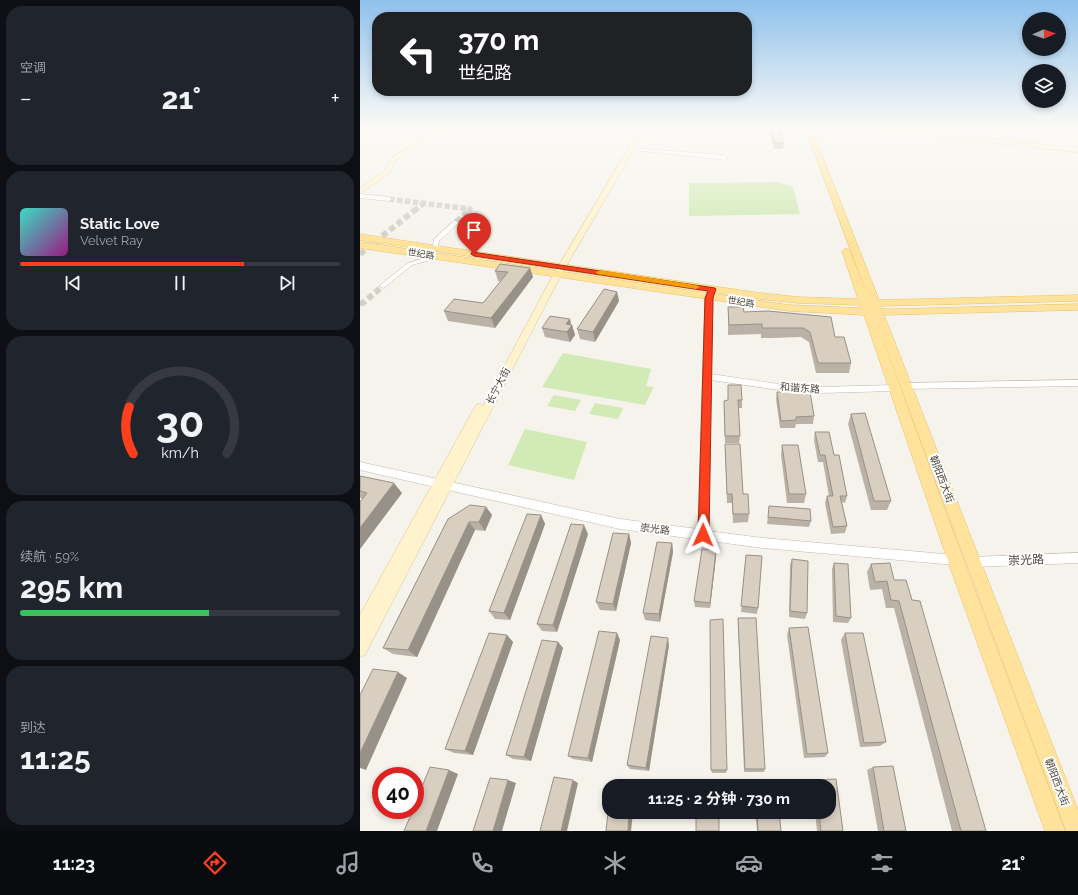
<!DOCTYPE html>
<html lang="zh">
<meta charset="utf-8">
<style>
:root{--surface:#171b24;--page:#20242c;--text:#f1f3f6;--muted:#9ea1a6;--line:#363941;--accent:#fc3f1d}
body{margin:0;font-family:Raleway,"Noto Sans SC",sans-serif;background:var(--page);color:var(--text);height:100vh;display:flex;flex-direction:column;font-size:15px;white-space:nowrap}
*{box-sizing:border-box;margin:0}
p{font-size:13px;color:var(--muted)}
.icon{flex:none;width:22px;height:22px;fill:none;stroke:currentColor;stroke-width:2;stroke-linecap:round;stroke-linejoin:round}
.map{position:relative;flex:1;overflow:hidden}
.drawer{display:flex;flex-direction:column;gap:6px;padding:6px;background:#0d0f14;width:360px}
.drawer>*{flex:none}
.top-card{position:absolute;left:12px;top:12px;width:380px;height:84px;border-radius:16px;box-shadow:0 2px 6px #0003;background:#202124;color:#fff;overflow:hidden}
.needle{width:26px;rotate:88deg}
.fabs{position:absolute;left:662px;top:12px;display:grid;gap:8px}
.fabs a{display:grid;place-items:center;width:44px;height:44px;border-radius:50%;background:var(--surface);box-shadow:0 2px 6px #0003;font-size:20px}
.speed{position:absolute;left:12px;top:767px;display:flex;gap:8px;font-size:20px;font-weight:700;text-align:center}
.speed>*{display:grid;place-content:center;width:52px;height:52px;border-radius:50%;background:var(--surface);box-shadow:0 2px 6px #0003;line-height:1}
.speed .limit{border:6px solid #d22;background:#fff;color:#111}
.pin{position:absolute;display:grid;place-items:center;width:34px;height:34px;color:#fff;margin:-41px -17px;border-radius:50% 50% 50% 0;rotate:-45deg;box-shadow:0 0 4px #0007}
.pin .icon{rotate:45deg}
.me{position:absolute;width:44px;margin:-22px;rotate:1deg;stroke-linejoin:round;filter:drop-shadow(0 0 3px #0008)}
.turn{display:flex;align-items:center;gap:14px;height:84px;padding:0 20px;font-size:18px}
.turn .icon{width:52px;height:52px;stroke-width:2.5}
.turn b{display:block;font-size:28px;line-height:34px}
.big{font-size:30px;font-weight:700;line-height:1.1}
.drawer .tile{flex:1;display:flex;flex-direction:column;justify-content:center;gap:6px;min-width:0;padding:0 14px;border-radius:16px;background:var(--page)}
.drawer .dial{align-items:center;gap:0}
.dial svg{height:104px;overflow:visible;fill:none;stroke:var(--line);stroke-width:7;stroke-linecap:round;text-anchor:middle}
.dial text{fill:var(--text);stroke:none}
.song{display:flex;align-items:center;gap:12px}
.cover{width:48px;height:48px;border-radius:6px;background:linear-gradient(135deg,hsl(170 70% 55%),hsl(310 70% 35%))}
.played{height:4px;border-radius:2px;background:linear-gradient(90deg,var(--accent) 70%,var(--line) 70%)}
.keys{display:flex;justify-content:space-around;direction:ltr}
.heat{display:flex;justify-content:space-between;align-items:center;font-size:22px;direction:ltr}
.charge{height:6px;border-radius:3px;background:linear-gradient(90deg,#34c759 59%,var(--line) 0)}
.trip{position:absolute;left:242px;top:779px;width:234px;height:40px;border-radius:16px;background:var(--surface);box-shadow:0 2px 6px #0003;font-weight:700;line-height:40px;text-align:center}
.menu{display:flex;height:64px;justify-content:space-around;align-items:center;background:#090b0e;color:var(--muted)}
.menu .icon{width:28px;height:28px}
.menu .selected{color:var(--accent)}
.menu b{font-size:18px;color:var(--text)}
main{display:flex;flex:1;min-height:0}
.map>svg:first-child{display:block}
.green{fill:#d2eab5}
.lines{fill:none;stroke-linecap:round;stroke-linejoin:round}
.tertiary-tunnel-far1{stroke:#d4d0c8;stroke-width:5.5;stroke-dasharray:5.5 2.5;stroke-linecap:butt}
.tertiary-tunnel{stroke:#d4d0c8;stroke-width:6;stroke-dasharray:6 3.5;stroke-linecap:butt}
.minor-casing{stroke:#c2bbae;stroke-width:1}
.tertiary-casing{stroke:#c2bbae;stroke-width:1}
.secondary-casing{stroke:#d6c79b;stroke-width:1}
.primary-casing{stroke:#e6c16a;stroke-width:1}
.minor{fill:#fff;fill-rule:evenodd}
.tertiary{fill:#fff;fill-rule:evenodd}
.secondary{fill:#fff3cd;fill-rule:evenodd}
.primary{fill:#ffe39c;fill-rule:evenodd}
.rail{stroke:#9a9a9a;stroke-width:1;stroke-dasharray:3 3;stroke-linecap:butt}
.wall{fill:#bab2a6}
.shaded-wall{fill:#979187}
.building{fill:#d8cfc1;stroke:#979187}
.route{fill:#fc3f1d;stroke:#a42913}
.slow{fill:#f59e0b}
.labels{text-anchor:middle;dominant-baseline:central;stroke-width:4;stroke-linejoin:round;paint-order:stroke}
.far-street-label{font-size:9px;fill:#4b4439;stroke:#fff}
.street-label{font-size:10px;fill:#4b4439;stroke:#fff}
.near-street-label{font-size:12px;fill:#4b4439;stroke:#fff}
</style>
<main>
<section class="drawer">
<div class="tile"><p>空调</p>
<div class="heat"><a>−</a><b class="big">21°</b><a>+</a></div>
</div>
<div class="tile">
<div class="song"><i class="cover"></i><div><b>Static Love</b><p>Velvet Ray</p></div></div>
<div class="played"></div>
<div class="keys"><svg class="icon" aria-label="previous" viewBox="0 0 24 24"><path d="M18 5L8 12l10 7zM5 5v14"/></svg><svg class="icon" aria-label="pause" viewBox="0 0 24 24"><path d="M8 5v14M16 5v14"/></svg><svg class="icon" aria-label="next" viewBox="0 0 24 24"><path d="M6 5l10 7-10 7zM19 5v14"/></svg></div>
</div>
<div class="tile dial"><svg viewBox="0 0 100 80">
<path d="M14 69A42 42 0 1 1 86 69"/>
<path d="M14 69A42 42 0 0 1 11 33" stroke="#fc3f1d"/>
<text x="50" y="56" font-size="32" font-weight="700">30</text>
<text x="50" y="72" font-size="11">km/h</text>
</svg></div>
<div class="tile"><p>续航 · 59%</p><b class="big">295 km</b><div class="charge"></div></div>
<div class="tile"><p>到达</p><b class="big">11:25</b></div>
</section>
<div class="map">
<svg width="718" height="831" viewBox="0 0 718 831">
<rect width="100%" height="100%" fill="#f6f3ec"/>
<g class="green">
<path d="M 418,182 L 433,187 L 440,214 L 329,216 L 329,183 Z"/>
<path d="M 203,353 L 291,369 L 286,386 L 294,387 L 285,405 L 182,387 Z"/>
<path d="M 194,395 L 221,400 L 215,411 L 187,406 Z"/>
<path d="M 235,403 L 263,408 L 258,419 L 229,414 Z"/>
<path d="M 165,429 L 227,442 L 214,480 L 148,465 Z"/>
</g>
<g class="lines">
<g class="tertiary-tunnel-far1">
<path d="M 29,199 L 110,209 L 108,211"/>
<path d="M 54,211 L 64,203"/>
</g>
<g class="tertiary-tunnel">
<path d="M 96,222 L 109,210"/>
<path d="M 0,254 L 55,210"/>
<path d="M 0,303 L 3,303 L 23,286"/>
</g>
<defs>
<g id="minor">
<path d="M 659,127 L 665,127 L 681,133 L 718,134 L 718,136 L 681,135 Z"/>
<path d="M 270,148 L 365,155 L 367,156 L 367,159 L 365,160 L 304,153 L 271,150 L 270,150 Z"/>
</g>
<g id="tertiary">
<path d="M 0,194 L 29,197 L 32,199 L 29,201 L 0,198 Z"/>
<path d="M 94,221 L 99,222 L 79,241 L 78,245 L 84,248 L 84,250 L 80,250 L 73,247 L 74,239 Z"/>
<path d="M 75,255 L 77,256 L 77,258 L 52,265 L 25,287 L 23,288 L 19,286 L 48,263 Z"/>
<path d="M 349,287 L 355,287 L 356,289 L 353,297 L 351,374 L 432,386 L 461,387 L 534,385 L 538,388 L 534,391 L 461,393 L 432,392 L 351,380 L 348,531 L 403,538 L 595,555 L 599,556 L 601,560 L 599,564 L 595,565 L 403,548 L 260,529 L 0,470 L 0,462 L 260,519 L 338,529 L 345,297 Z"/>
<path d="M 718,380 L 718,386 L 546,389 L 542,386 L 546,383 Z"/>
<path d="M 718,553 L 718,563 L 613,567 L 609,566 L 607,562 L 609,558 L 613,557 Z"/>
</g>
<g id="secondary">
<path d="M 78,127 L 85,127 L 36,160 L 30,173 L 0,193 L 0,188 L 25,171 L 32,158 Z"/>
<path d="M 281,127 L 287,127 L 201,275 L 5,655 L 0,657 L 0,615 L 116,405 L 119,404 L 123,406 L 193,275 Z"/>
<path d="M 437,127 L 443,127 L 448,132 L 443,133 Z"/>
<path d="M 492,127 L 512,127 L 639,140 L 627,127 L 633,127 L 646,141 L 718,148 L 718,152 Z"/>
</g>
<path id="primary" d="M 445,127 L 451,127 L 519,300 L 718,295 L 718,301 L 521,306 L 522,309 L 537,309 L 718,304 L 718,310 L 524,315 L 718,810 L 718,831 L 706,831 L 514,315 L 606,567 L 705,831 L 685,831 L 590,567 L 504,315 L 429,311 L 0,248 L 0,242 L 429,305 L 501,308 L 500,305 L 438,303 L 400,299 L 0,240 L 0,234 L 78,246 L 400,293 L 438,297 L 498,299 L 482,251 L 486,248 L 490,251 L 509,300 Z"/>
</defs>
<use href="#minor" class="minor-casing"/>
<use href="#tertiary" class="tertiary-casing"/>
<use href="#secondary" class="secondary-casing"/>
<use href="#primary" class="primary-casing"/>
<use href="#minor" class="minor"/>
<use href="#tertiary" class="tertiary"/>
<use href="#secondary" class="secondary"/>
<use href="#primary" class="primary"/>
<path class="rail" d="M 0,132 L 9,127"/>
</g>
<g class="wall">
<path d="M 410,127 L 424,143 L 423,149 L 414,149 L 410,134 Z"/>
<path d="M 170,268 L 173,277 L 135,328 L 88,321 L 84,311 L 123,303 L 141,281 L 138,281 L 135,271 Z"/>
<path d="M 257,292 L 259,301 L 235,342 L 220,339 L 217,329 Z"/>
<path d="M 368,307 L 384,312 L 408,311 L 475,337 L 491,363 L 489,373 L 456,373 L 449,342 L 441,337 L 410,338 L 401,338 L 401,334 L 368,335 Z"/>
<path d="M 210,319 L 211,325 L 212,325 L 215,335 L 210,342 L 185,337 L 182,328 Z"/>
<path d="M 368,385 L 382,400 L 382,408 L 378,408 L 380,436 L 379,443 L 365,443 L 364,408 L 368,400 Z"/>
<path d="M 417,392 L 454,416 L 453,424 L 436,424 L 435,428 L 420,428 L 416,399 Z"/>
<path d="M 491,414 L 531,501 L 527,510 L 511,510 L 488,424 Z"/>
<path d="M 455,432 L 474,455 L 487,496 L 485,503 L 482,502 L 487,526 L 485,533 L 471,534 L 465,503 L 467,496 L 469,496 L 463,462 L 458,462 L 454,440 Z"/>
<path d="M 365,444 L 383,494 L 389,514 L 388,522 L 373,523 L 372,503 L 367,503 Z"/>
<path d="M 422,445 L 446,494 L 444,503 L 427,503 L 421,455 Z"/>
<path d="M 0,476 L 42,493 L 0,549 L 0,502 L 3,499 L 0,498 Z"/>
<path d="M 409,506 L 451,521 L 449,527 L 407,524 Z"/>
<path d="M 126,507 L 132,515 L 125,531 L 115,530 L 57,657 L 33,654 L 23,648 L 88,519 Z"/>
<path d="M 181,515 L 185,524 L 150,620 L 135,619 L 129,611 Z"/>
<path d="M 228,534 L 197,632 L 182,631 L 177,624 Z"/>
<path d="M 269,534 L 271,543 L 256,611 L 240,610 L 236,602 Z"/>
<path d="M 312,543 L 313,552 L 300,622 L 285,620 L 283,613 Z"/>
<path d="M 356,550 L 356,557 L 350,608 L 335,607 L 334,601 Z"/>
<path d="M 386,555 L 398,608 L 397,614 L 381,612 Z"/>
<path d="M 432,559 L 447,613 L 445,619 L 429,617 L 430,565 Z"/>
<path d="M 474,563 L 491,618 L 488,623 L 473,622 L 472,569 Z"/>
<path d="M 511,564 L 534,580 L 552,600 L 626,831 L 592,831 L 534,608 L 526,608 L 522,589 L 510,590 L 507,572 Z"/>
<path d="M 378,618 L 405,769 L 404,772 L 384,772 L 378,625 Z"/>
<path d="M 429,628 L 468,753 L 465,757 L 444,758 L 427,635 Z"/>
<path d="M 485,633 L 526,742 L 520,746 L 500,747 L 481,640 Z"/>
<path d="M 147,635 L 153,642 L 113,755 L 94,753 L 85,749 Z"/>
<path d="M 260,640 L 232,762 L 213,759 L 208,756 Z"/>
<path d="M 198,642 L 203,648 L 171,761 L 153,759 L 146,755 Z"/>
<path d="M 309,645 L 289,771 L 270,769 L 267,765 Z"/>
<path d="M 513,767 L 546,831 L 518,831 L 507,770 Z"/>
<path d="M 351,770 L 367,770 L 366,773 L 352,773 Z"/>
<path d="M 476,779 L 483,831 L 457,831 L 455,812 L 469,812 L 469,786 L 452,786 L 452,783 L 455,780 Z"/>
<path d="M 395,812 L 419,812 L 421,831 L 397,831 Z"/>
</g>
<g class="shaded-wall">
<path d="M 170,268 L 173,277 L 135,328 L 131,318 Z"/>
<path d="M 257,292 L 259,301 L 235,342 L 233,332 Z"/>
<path d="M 210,319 L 211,326 L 212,325 L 215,335 L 210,342 L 207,332 L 206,324 Z"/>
<path d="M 34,483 L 42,493 L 0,549 L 0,528 Z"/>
<path d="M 126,507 L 132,515 L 125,531 L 119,522 Z"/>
<path d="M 181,515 L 185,524 L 150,620 L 144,613 Z"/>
<path d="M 109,522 L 115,530 L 57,657 L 48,650 Z"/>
<path d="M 224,525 L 228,534 L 197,632 L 193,625 Z"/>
<path d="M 269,534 L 271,543 L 256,611 L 253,604 Z"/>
<path d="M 312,543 L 313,552 L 300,622 L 299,614 Z"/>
<path d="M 356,550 L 356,557 L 350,608 L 350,603 Z"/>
<path d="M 257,633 L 260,640 L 232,762 L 228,758 Z"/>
<path d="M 147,635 L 153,642 L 113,755 L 105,751 Z"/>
<path d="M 308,638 L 309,645 L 289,771 L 286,768 Z"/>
<path d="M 198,642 L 203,648 L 171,761 L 164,757 Z"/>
<path d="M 38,672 L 47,678 L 6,770 L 0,768 L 0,753 Z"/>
<path d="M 89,770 L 98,774 L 77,831 L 66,831 Z"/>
<path d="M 148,780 L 156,783 L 142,831 L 133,831 Z"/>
<path d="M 213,780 L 218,783 L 207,831 L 201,831 Z"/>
<path d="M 269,812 L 273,812 L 271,831 L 268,831 Z"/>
</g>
<g class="building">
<path d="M 410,127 L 419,127 L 424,143 L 414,143 Z"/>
<path d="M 140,264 L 170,268 L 131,318 L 84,311 L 94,299 L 123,303 L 148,272 L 135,271 Z"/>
<path d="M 244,289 L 257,292 L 233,332 L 217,329 Z"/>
<path d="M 368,307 L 383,307 L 384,312 L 408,311 L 471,317 L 475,337 L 484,337 L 491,363 L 458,363 L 450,332 L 443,328 L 402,328 L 402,324 L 369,325 Z"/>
<path d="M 190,316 L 210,319 L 206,324 L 212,325 L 207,332 L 182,328 Z"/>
<path d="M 368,385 L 381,385 L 382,400 L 378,400 L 380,436 L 365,436 L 364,401 L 368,400 Z"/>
<path d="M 417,392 L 450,392 L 454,416 L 436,417 L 436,420 L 421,421 Z"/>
<path d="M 505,413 L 531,501 L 514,501 L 491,414 Z"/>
<path d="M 455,432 L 469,432 L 474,455 L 479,455 L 487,496 L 480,496 L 487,526 L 473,527 L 467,496 L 473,496 L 465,455 L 460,455 Z"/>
<path d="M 365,444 L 380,444 L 383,494 L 388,494 L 389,514 L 373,514 L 372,494 L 367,494 Z"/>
<path d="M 422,445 L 438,445 L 446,494 L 429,494 Z"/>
<path d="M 0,476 L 34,483 L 0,528 L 0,502 L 7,493 L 0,491 Z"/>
<path d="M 110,505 L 126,507 L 119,522 L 109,522 L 48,650 L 23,648 L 88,519 Z"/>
<path d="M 409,506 L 450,509 L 451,521 L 408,517 Z"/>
<path d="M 167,514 L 181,515 L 144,613 L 129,611 Z"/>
<path d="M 211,524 L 224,525 L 193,625 L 177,624 Z"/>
<path d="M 253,533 L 269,534 L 253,604 L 236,602 Z"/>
<path d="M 297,542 L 312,543 L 299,614 L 283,613 Z"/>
<path d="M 342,549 L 356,550 L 350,603 L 334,601 Z"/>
<path d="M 386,555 L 402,556 L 398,608 L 381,606 Z"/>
<path d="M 432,559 L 448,561 L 447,613 L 430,611 Z"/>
<path d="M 474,563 L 488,564 L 491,618 L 476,616 Z"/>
<path d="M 530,563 L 534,580 L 546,580 L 552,600 L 560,601 L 626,831 L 601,831 L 539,601 L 531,600 L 527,581 L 515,582 L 511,564 Z"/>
<path d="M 378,618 L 396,618 L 405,769 L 385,769 Z"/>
<path d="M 363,619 L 367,770 L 351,770 L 350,620 Z"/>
<path d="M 448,627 L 468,753 L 447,754 L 429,628 Z"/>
<path d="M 239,631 L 257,633 L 228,758 L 208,756 Z"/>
<path d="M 129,633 L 147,635 L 105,751 L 85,749 Z"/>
<path d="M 485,633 L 503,633 L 526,742 L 504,743 Z"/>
<path d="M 291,636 L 308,638 L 286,768 L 267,765 Z"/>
<path d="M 182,640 L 198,642 L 164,757 L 146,755 Z"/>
<path d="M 13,669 L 38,672 L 0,753 L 0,695 Z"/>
<path d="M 533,766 L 546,831 L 524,831 L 513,767 Z"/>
<path d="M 70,767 L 89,770 L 66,831 L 44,831 L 53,810 L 55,810 L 55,804 Z"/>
<path d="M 194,777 L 213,780 L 201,831 L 180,831 Z"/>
<path d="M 130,778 L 148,780 L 133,831 L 113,831 Z"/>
<path d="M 476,779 L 483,831 L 461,831 L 459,812 L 469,812 L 469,786 L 456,786 L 455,780 Z"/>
<path d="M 249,804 L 249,812 L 269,812 L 268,831 L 246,831 Z"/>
<rect x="336" y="812" width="23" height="19"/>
<path d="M 397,812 L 419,812 L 421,831 L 398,831 Z"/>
</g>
<linearGradient id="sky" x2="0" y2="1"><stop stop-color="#8fc1ec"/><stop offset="0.52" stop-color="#fbfaf6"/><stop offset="1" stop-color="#fbfaf6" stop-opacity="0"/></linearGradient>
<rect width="718" height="243" fill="url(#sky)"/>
<path class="route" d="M 112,252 L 355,288 L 356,289 L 353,298 L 349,535 L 347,539 L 343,540 L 339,539 L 338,535 L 345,298 L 348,291 L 114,256 L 111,254 Z"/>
<path class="slow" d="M 240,270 L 336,285 L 340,287 L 336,289 L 237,274 L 236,272 Z"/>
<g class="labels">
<g class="far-street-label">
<text transform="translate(61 254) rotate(9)">世纪路</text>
<text transform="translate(381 302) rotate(9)">世纪路</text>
</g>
<g class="street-label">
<text transform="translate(138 386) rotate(-62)">长宁大街</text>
<text transform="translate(440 388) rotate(4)">和谐东路</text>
<text transform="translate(582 479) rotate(69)">朝阳西大街</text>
<text transform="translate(295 529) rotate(7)">崇光路</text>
<text transform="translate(697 782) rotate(69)">朝阳西大街</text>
</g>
<g class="near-street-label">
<text transform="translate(666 560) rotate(-2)">崇光路</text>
</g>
</g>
</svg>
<div class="fabs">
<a><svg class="needle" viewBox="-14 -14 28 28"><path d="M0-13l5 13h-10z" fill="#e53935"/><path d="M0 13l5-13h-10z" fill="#9ea1a6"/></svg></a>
<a><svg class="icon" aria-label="layers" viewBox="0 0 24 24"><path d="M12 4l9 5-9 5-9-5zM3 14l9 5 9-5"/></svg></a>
</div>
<div class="speed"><div class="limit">40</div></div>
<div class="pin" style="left:114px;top:254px;background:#d93025"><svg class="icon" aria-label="arrive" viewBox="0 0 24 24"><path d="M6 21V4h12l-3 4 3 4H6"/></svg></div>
<svg class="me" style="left:343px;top:535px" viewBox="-20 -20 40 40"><path d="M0-17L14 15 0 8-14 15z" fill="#fc3f1d" stroke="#fff" stroke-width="4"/></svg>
<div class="trip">11:25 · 2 分钟 · 730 m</div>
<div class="top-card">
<div class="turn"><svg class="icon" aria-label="left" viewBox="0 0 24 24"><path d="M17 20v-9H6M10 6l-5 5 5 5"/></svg><div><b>370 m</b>世纪路</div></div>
</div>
</div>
</main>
<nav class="menu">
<b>11:23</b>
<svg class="icon selected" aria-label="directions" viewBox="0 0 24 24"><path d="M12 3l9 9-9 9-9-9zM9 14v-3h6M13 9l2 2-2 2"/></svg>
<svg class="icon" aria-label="music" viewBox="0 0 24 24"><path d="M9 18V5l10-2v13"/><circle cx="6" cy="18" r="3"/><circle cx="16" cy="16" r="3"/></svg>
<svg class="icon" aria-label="phone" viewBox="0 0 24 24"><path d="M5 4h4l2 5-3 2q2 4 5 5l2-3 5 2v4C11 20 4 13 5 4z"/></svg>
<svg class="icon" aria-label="climate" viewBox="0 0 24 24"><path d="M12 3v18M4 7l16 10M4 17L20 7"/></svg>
<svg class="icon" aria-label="car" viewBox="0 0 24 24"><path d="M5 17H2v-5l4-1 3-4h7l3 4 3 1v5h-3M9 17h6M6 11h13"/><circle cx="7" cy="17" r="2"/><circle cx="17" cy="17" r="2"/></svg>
<svg class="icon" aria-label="filters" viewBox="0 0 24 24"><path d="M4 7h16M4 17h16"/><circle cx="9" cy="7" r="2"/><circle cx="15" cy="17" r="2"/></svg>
<b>21°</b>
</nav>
